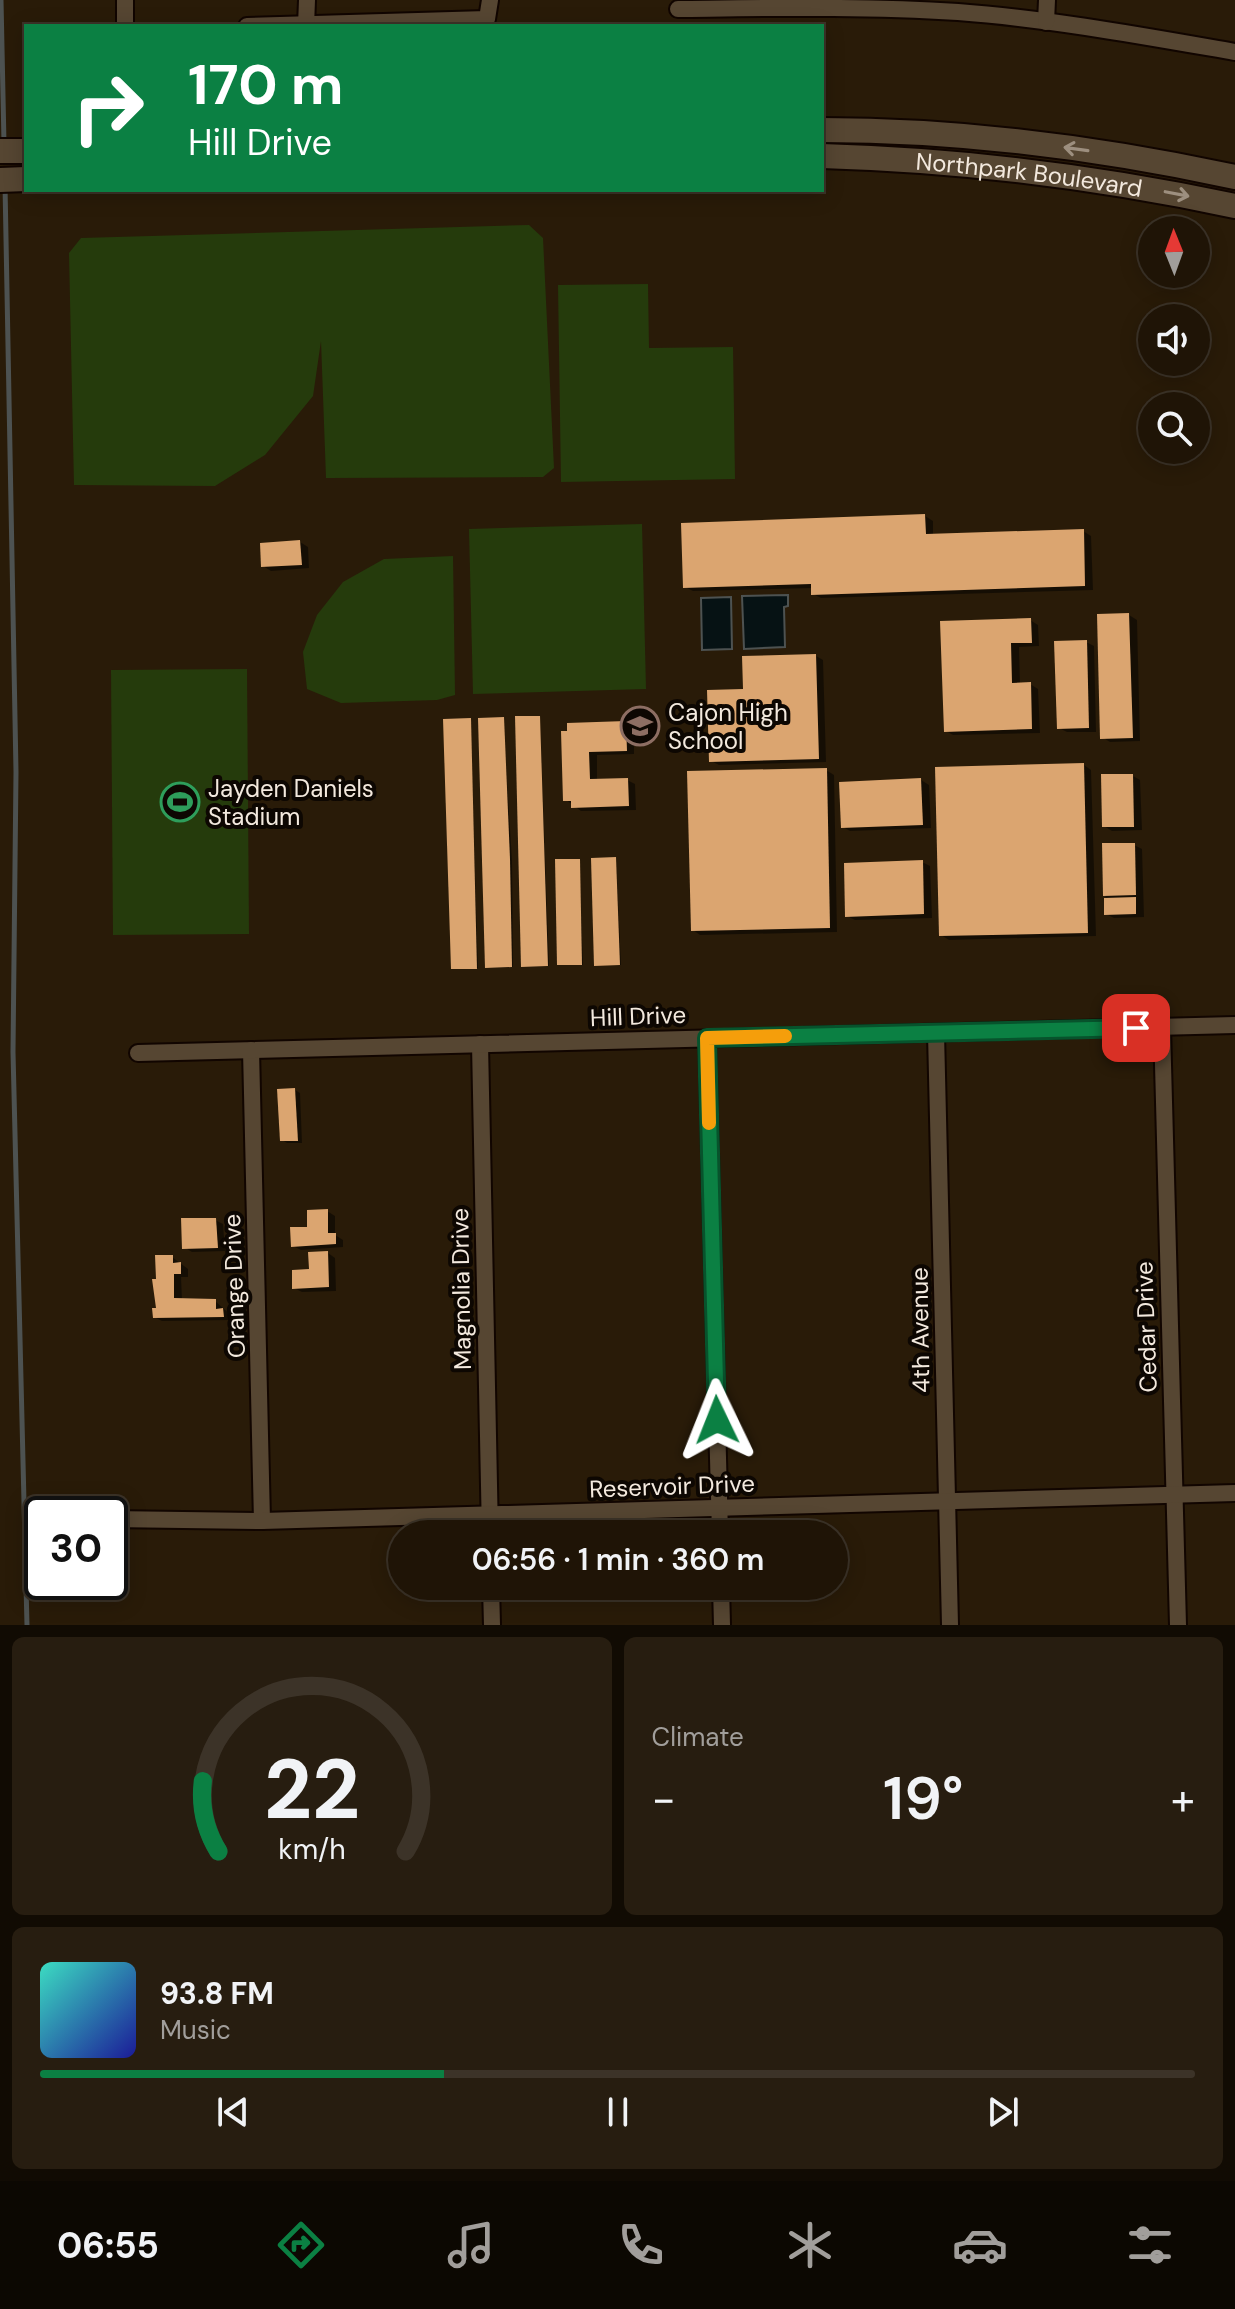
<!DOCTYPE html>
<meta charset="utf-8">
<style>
:root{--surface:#1f1406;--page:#271d10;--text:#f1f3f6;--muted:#a19e9b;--line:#3c3328;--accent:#0b8043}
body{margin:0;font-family:"DM Sans",sans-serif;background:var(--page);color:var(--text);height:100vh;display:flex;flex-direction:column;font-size:30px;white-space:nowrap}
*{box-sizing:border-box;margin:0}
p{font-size:26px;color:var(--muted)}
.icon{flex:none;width:44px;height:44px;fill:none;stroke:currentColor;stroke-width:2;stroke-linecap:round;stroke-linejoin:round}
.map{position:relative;height:1625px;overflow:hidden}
.panel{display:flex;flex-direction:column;gap:12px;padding:12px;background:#110b03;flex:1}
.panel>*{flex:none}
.guide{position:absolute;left:24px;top:24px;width:800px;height:168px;border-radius:0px;box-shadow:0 4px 20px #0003,0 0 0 2px var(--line);background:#0b8043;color:#fff;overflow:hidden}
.needle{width:52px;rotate:359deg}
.fabs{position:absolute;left:1138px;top:216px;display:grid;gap:16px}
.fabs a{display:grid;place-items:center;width:72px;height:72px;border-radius:50%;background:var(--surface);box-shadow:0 4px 20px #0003,0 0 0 2px var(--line);font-size:40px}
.speed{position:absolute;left:24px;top:1496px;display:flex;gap:16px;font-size:40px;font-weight:700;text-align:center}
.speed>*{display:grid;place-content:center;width:104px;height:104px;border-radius:50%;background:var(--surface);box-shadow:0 4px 20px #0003,0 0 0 2px var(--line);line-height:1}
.speed .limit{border:4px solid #111;border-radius:12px;background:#fff;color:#111}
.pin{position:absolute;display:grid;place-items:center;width:68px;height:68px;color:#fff;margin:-34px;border-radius:16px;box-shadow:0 4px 12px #0006}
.me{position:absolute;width:88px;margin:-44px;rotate:358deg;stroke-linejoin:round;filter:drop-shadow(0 0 6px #0008)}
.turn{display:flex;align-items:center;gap:28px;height:168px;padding:0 32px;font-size:36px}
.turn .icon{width:104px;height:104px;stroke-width:2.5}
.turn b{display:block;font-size:56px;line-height:68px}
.big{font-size:60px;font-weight:600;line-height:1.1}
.panel .card{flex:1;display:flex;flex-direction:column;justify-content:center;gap:12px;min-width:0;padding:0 28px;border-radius:12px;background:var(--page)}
.panel .dial{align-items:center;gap:0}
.dial svg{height:208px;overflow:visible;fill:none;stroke:var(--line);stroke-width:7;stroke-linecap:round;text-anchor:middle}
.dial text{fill:var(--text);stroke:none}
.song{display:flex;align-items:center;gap:24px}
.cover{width:96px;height:96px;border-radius:12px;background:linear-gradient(135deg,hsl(170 70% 55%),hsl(240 70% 35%))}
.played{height:8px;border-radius:4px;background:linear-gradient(90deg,var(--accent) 35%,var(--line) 35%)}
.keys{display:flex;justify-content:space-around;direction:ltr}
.heat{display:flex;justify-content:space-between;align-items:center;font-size:44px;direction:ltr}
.panel .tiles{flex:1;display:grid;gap:12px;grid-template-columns:1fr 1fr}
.card:last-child{grid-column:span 2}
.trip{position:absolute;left:388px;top:1520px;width:460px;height:80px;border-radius:40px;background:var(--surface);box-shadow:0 4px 20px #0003,0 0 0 2px var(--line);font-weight:600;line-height:80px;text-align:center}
.dock{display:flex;height:128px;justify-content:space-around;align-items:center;background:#0c0802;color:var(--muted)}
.dock .icon{width:56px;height:56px}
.dock .active{color:var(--accent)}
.dock b{font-size:36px;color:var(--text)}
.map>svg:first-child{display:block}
.green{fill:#253b0c}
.water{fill:#061214;stroke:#4d5251;stroke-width:2}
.shadow{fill:#0007}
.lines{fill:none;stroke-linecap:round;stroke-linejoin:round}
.stream{stroke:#4d5251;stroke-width:5}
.building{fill:#dba570}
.minor-casing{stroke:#110500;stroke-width:20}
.secondary-casing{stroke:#110500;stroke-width:28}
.minor{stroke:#564632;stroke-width:16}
.secondary{stroke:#564632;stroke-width:24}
.oneway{stroke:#9d8f7f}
.route-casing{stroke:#07532c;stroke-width:20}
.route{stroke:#0b8043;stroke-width:14}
.slow{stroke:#f59e0b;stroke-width:14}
.labels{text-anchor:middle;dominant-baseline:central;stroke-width:8;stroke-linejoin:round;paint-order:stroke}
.street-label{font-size:24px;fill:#f3e9de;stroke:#0d0702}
.poi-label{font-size:24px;fill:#f3e9de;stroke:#0d0702;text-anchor:start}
</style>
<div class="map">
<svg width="1235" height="1625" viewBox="0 0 1235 1625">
<rect width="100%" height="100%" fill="#291b08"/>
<g class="green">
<path d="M 529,225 L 543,238 L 554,468 L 543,477 L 326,478 L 321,341 L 313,396 L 265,455 L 215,486 L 74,485 L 69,253 L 81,238 Z"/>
<path d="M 648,284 L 649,348 L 733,347 L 735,479 L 561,482 L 558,285 Z"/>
<path d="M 642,524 L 646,689 L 473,694 L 469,529 Z"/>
<path d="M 453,556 L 455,695 L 437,700 L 341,703 L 307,689 L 303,652 L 317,615 L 343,582 L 384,559 Z"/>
<path d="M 247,669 L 249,934 L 113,935 L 111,670 Z"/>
</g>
<g class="water">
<path d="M 788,595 L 788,606 L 784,607 L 785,647 L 744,649 L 742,596 Z"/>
<path d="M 731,597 L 732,649 L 702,650 L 701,598 Z"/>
</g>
<g class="shadow">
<path d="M 925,516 L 933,521 L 933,536 L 1083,531 L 1091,536 L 1093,590 L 821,598 L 813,594 L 813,588 L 693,591 L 685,587 Z"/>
<path d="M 300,542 L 308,547 L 309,568 L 271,571 L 263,566 Z"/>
<path d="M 1129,615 L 1137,620 L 1140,741 L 1110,742 L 1102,737 Z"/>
<path d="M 1030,620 L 1038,625 L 1039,646 L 1019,647 L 1020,684 L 1030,684 L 1038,689 L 1040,733 L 953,735 L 946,731 L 942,623 Z"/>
<path d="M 1086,642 L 1094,646 L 1096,732 L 1067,732 L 1059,728 Z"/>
<path d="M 816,656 L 823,660 L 826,762 L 719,765 L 711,761 L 745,691 Z"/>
<path d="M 540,718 L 549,966 L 525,967 Z"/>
<path d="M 503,719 L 512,861 L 513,967 L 489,968 Z"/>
<path d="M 470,720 L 478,968 L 454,969 L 453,968 Z"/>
<path d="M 626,724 L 634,728 L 634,754 L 597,755 L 597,781 L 627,780 L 635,784 L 636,810 L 581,811 L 565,799 L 563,733 Z"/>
<path d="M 1084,765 L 1091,770 L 1096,936 L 949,940 L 941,935 Z"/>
<path d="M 826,770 L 834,775 L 837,932 L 700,935 L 693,930 Z"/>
<path d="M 1133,776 L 1140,780 L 1142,830 L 1112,831 L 1104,826 Z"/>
<path d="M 921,780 L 929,785 L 931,828 L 850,831 L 843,827 Z"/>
<path d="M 1104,845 L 1134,845 L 1142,849 L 1144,917 L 1114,918 L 1106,914 Z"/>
<path d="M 616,859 L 621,965 L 598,965 Z"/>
<path d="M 579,861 L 583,965 L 560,965 L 559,964 Z"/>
<path d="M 922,862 L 930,866 L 932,918 L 855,920 L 847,916 Z"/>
<path d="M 295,1090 L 300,1093 L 302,1143 L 287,1143 L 282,1140 Z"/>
<path d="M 327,1211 L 335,1216 L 335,1235 L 343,1240 L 343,1247 L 301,1250 L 293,1246 Z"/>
<path d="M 215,1220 L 223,1224 L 225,1251 L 192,1252 L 184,1247 Z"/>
<path d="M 328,1253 L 335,1258 L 336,1291 L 302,1292 L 294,1288 Z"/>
<path d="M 172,1257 L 188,1269 L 188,1277 L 181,1277 L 182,1300 L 215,1301 L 231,1315 L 231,1320 L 162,1321 L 154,1317 L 158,1310 L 158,1281 Z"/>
</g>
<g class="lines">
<g class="stream">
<path d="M 1,0 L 4,143"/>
<path d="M 5,185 L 16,772 L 13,1052 L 27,1625"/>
</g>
</g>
<g class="building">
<path d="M 925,514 L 926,534 L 1084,529 L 1085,586 L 811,595 L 811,584 L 683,588 L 681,523 Z"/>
<path d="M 300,540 L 302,565 L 261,567 L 260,543 Z"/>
<path d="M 1129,613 L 1133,738 L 1100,739 L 1097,614 Z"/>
<path d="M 1031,618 L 1032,643 L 1011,643 L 1012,683 L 1031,682 L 1032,729 L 944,732 L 940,621 Z"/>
<path d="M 1087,640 L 1089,728 L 1057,729 L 1054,641 Z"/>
<path d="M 816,654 L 819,759 L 709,762 L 707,690 L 743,689 L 742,656 Z"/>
<path d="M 515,716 L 540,716 L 548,966 L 521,967 Z"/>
<path d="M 504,717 L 510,859 L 512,967 L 485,968 L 478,718 Z"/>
<path d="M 471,718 L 477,969 L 451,969 L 443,719 Z"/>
<path d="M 626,721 L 627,751 L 589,752 L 590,779 L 628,778 L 629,806 L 571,808 L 571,801 L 563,801 L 561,731 L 567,731 L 567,723 Z"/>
<path d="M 1084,763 L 1088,933 L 939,936 L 935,767 Z"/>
<path d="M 827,768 L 830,928 L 691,931 L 687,771 Z"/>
<path d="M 1101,774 L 1133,774 L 1134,827 L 1102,827 Z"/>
<path d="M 921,778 L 923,825 L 841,828 L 839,782 Z"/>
<path d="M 1102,843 L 1135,843 L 1136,895 L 1103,896 Z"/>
<path d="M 616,857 L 620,965 L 594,966 L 591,858 Z"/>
<path d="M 555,859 L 580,859 L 582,965 L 557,965 Z"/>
<path d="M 923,860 L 924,914 L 845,917 L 844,863 Z"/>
<path d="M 1136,897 L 1136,914 L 1104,915 L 1104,898 Z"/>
<path d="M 295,1088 L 298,1141 L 280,1141 L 277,1089 Z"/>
<path d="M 328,1209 L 328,1233 L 336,1233 L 336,1244 L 291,1247 L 290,1227 L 307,1227 L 307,1210 Z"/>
<path d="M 181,1218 L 216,1218 L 218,1248 L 182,1249 Z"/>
<path d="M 328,1251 L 329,1287 L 292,1289 L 292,1270 L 309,1269 L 308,1252 Z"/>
<path d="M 155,1255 L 173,1255 L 173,1263 L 181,1262 L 181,1274 L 174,1274 L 174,1298 L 216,1299 L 216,1309 L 223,1308 L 224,1317 L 153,1318 L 152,1308 L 156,1308 L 152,1279 L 156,1279 Z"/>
</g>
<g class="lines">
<defs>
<g id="minor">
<path d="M 125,0 L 125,26"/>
<path d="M 678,9 C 771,8 865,6 958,12 C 1051,19 1143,36 1235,52"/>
<path d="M 1046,22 L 1047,0"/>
<path d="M 247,26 L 487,19 L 490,0"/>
<path d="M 306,26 L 307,0"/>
<path d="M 1162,1027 L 1178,1625"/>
<path d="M 936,1033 L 950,1625"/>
<path d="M 707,1038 L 720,1534"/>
<path d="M 480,1044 L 490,1534"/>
<path d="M 251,1050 L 262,1521"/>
<path d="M 138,1053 L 1235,1025"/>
<path d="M 110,1519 L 262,1521 L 1235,1493"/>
<path d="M 491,1586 L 492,1625"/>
<path d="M 721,1586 L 722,1625"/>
</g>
<g id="secondary">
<path d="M 822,130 C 960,130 1100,148 1235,177"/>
<path d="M 0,151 L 26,151"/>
<path id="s1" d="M 822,156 C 961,160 1099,177 1235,206"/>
<path d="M 0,180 L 26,179"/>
</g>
</defs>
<use href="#minor" class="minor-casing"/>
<use href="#secondary" class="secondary-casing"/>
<use href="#minor" class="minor"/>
<use href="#secondary" class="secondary"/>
</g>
<defs><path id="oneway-shaft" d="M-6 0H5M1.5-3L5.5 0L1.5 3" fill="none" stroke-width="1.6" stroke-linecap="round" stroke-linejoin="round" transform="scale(2)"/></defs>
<g class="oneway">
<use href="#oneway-shaft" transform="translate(1076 149) rotate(-172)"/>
<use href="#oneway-shaft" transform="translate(1177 194) rotate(11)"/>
</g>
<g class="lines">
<defs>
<path id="route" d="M 717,1420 L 707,1038 L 1136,1028"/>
</defs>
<use href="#route" class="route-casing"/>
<use href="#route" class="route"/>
<path class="slow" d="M 709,1123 L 707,1038 L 785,1036"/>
</g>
<defs>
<symbol id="school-ring" viewBox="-11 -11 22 22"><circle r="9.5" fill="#0d0702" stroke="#8d6e63" stroke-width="1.5"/><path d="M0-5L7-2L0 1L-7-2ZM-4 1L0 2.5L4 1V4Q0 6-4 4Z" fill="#8d6e63"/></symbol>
<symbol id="stadium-ring" viewBox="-11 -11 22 22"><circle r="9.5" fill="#0d0702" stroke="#2e9e5b" stroke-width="1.5"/><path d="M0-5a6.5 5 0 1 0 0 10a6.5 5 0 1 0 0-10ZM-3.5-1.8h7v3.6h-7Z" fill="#2e9e5b"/></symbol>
</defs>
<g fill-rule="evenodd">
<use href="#school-ring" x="618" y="704" width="44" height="44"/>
<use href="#stadium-ring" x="158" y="780" width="44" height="44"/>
</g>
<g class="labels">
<g class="street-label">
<text stroke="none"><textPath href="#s1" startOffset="208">Northpark Boulevard</textPath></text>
<text transform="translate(638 1016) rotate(-2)">Hill Drive</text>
<text transform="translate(234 1286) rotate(-92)">Orange Drive</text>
<text transform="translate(461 1289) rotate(-91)">Magnolia Drive</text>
<text transform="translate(1146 1327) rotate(-92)">Cedar Drive</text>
<text transform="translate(920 1330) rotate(-91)">4th Avenue</text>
<text transform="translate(672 1486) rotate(-2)">Reservoir Drive</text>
</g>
<g class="poi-label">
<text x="668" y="712">Cajon High<tspan x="668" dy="28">School</tspan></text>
<text x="208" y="788">Jayden Daniels<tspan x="208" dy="28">Stadium</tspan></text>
</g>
</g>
</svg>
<div class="fabs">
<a><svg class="needle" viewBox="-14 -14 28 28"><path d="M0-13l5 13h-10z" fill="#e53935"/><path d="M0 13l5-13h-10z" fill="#a19e9b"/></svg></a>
<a><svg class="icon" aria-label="sound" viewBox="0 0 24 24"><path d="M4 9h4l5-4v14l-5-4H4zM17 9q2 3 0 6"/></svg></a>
<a><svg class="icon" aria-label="search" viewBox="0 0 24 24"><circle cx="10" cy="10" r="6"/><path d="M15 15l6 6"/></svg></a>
</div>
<div class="speed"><div class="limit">30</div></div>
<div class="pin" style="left:1136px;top:1028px;background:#d93025"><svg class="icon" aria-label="arrive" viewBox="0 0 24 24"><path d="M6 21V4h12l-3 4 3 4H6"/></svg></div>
<svg class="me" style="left:717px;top:1420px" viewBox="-20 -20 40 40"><path d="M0-17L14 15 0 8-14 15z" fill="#0b8043" stroke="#fff" stroke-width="4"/></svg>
<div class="trip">06:56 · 1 min · 360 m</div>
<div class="guide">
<div class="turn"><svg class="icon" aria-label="right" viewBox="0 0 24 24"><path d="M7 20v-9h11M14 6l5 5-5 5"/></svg><div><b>170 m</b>Hill Drive</div></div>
</div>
</div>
<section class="panel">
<div class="tiles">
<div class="card dial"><svg viewBox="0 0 100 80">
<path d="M14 69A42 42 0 1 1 86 69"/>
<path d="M14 69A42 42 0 0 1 8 42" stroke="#0b8043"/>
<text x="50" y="56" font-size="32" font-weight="700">22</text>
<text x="50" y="72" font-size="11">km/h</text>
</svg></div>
<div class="card"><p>Climate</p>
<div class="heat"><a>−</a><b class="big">19°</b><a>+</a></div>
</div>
<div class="card">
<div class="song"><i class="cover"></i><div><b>93.8 FM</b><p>Music</p></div></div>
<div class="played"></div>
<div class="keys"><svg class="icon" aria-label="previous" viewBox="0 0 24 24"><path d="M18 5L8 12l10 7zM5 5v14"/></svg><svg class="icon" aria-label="pause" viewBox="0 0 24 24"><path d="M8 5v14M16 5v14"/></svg><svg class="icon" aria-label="next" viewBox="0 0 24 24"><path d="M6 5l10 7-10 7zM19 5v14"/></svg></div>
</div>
</div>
</section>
<nav class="dock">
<b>06:55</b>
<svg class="icon active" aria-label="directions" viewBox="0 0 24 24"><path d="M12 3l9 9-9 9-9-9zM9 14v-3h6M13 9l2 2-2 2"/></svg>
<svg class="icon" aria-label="music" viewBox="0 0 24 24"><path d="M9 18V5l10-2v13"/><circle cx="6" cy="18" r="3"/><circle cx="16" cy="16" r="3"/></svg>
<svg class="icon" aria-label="phone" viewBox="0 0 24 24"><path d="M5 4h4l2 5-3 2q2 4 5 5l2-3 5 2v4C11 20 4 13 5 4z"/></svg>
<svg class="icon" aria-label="climate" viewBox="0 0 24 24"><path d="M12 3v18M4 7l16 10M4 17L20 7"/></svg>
<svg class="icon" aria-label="car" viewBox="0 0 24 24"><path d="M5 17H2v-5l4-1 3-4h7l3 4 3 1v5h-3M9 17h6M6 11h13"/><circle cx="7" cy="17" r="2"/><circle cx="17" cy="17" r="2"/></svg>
<svg class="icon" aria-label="filters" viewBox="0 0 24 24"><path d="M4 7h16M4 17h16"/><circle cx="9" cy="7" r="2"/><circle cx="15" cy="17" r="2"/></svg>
</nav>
